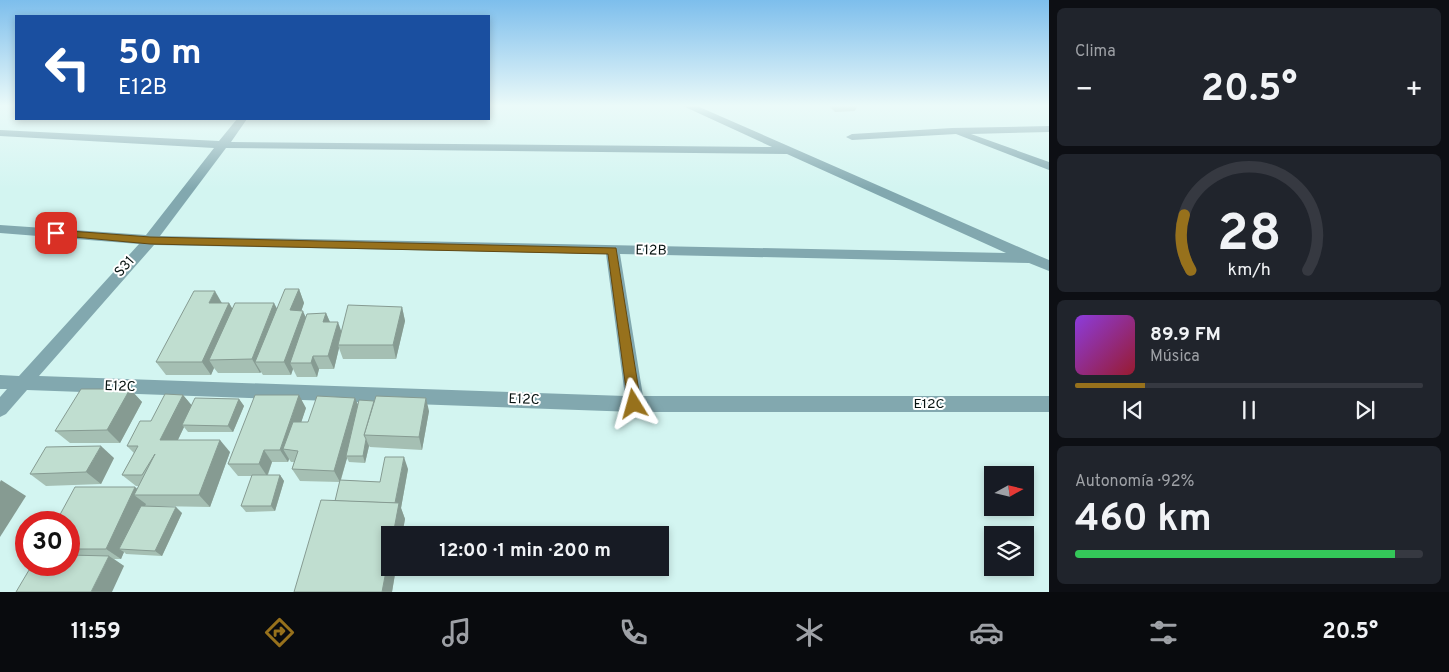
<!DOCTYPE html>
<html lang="es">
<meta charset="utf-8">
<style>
:root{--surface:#171b24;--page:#20242c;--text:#f1f3f6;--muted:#9ea1a6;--line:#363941;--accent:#97711c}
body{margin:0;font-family:Overpass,sans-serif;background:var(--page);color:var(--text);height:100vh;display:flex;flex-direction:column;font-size:19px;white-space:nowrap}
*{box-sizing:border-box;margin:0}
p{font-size:16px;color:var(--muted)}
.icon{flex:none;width:28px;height:28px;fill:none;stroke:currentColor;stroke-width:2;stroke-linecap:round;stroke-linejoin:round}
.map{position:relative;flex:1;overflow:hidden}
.drawer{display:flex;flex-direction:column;gap:8px;padding:8px;background:#0d0f14;width:400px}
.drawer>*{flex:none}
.top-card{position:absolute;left:15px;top:15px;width:475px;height:105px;border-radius:0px;box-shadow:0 2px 8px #0003;background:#1a4fa0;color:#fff;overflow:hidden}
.needle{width:32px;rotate:82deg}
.controls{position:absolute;left:984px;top:466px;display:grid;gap:10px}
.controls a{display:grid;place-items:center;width:50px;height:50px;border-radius:0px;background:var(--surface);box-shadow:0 2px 8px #0003;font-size:25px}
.speed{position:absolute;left:15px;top:511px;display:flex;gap:10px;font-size:25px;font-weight:700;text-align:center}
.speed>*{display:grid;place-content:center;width:65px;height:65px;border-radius:50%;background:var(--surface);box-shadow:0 2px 8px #0003;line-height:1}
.speed .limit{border:8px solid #d22;background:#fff;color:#111}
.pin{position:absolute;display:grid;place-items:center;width:42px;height:42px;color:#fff;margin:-21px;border-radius:10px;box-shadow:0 2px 8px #0006}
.me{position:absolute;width:55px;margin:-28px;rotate:352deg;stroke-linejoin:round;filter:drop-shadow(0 0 4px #0008)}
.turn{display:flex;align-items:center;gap:18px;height:105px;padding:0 20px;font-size:22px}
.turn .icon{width:65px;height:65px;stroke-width:2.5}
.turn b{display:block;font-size:35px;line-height:42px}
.big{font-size:38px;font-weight:700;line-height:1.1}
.drawer .card{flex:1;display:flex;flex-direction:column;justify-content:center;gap:8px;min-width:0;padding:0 18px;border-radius:8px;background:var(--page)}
.drawer .dial{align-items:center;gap:0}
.dial svg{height:130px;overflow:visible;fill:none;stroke:var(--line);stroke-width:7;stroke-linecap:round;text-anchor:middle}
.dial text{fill:var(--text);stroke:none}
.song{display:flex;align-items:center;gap:15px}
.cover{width:60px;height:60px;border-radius:8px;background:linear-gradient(135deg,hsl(270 70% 55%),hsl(350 70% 35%))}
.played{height:5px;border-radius:2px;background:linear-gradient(90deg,var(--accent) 20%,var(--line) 20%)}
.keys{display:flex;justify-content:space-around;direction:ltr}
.heat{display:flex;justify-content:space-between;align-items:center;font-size:28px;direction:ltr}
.charge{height:8px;border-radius:4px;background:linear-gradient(90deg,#34c759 92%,var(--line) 0)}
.trip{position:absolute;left:381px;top:526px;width:288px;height:50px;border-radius:0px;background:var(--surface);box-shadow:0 2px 8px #0003;font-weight:700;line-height:50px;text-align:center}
.dock{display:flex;height:80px;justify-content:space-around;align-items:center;background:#090b0e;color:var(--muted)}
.dock .icon{width:35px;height:35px}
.dock .current{color:var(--accent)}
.dock b{font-size:22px;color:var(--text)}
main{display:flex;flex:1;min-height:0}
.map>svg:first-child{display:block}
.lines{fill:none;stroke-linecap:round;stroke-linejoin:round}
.minor{fill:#82a8af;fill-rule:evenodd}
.wall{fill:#a5bfb3}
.shaded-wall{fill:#869b92}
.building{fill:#c0ded0;stroke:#869b92}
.route{fill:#97711c;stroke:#624912}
.labels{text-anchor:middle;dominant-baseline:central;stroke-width:4;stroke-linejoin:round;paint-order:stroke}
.street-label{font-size:14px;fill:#061210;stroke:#fff}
</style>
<main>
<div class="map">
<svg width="1049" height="592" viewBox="0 0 1049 592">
<rect width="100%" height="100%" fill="#d3f5f1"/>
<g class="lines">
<g class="minor">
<path d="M 683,106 L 697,106 L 1037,255 L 1049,260 L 1049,271 L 1029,263 L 620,254 L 643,396 L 1049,396 L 1049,412 L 635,412 L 27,390 L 6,414 L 0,417 L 0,397 L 7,389 L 0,389 L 0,375 L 19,376 L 139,244 L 0,233 L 0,225 L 146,235 L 214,148 L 0,136 L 0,130 L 219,141 L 237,119 L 247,119 L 231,142 L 772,147 ZM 226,148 L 787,154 L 1006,253 L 160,236 ZM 154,245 L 606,254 L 625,396 L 39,376 Z"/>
<path d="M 1049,126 L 1049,132 L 971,134 L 1049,162 L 1049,170 L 956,134 L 852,140 L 846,137 L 852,134 L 952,128 Z"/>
</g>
</g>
<g class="wall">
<path d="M 829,106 L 857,106 L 855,111 L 835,112 Z"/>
<path d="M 299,289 L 304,303 L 301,311 L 306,317 L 326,313 L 330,322 L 341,332 L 402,307 L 405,321 L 396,359 L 343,359 L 339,348 L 334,369 L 319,369 L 317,377 L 297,377 L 293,369 L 291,375 L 263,375 L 261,372 L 260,373 L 218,373 L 214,368 L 211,375 L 166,375 L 156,362 L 222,303 L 229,303 L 232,308 L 277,308 Z"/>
<path d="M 130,389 L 142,402 L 120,443 L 70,443 L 55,431 Z"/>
<path d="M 183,395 L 192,406 L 239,399 L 244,406 L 233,432 L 188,432 L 184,427 L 178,440 L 230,452 L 210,507 L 156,506 L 182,513 L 162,556 L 126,554 L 124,552 L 121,559 L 114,559 L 124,566 L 69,565 L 69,522 L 137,489 L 139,486 L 136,486 L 122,475 L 134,453 L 127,446 L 151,421 Z"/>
<path d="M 358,405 L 429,411 L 422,450 L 370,447 L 369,446 L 365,463 L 349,462 L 347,458 L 341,480 L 380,482 L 408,469 L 401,508 L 405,519 L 402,535 L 390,535 L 396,568 L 392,592 L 294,592 L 335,501 L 340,482 L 300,481 L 292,469 L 294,462 L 291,462 L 289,459 L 288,462 L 272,462 L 268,475 L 280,475 L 284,481 L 275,511 L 246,512 L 241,506 L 252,476 L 238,476 L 228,464 L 306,408 L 301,422 L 308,422 Z"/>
<path d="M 114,458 L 101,484 L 46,486 L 30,474 Z"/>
</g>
<g class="shaded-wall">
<path d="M 299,289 L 304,303 L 297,324 L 290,310 Z"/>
<path d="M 215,291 L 223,305 L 209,303 Z"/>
<path d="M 229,303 L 237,317 L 209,360 L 214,368 L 211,375 L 202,362 Z"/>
<path d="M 274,303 L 281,316 L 255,362 L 261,372 L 260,373 L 252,359 Z"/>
<path d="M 402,307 L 405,321 L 396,359 L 393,345 Z"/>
<path d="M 303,311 L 309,325 L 290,363 L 293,369 L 291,375 L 284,362 Z"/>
<path d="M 326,313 L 332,327 L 323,322 Z"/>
<path d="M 338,322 L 343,336 L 338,345 L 339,348 L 334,369 L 328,356 Z"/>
<path d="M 313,356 L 319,369 L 317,377 L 311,363 Z"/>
<path d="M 130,389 L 142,402 L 120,443 L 107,430 Z"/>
<path d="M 183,395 L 194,408 L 182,425 L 184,427 L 172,452 L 160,440 Z"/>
<path d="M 299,395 L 306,408 L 292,450 L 283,449 L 289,459 L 288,462 L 280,450 Z"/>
<path d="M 355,398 L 361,411 L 346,456 L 347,458 L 340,482 L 334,471 Z"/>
<path d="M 426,398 L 429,411 L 422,450 L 419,437 Z"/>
<path d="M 239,399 L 244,406 L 233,432 L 228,426 Z"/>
<path d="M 366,439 L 369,446 L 365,463 L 363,456 Z"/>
<path d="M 220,440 L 230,452 L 210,507 L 199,495 Z"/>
<path d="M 101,446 L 114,458 L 101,484 L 86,472 Z"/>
<path d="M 264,450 L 272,462 L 267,476 L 259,464 Z"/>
<path d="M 404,457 L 408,469 L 401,508 L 405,519 L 402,535 L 393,535 L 395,504 Z"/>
<path d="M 280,475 L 284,481 L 275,511 L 271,506 Z"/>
<path d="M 1,480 L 26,496 L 0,537 L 0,482 Z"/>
<path d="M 135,487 L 145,495 L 134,495 L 146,504 L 125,549 L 119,549 L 124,552 L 121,559 L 106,549 Z"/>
<path d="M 176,507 L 182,513 L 162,556 L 155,551 Z"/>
<path d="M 390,550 L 390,568 L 396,568 L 392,592 L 382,592 Z"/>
<path d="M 109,556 L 124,566 L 112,592 L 91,592 Z"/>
</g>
<g class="building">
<path d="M 285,289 L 299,289 L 290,310 L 303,311 L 284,362 L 255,362 Z"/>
<path d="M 194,291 L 215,291 L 209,303 L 229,303 L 202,362 L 156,362 Z"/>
<path d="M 235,303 L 274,303 L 252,359 L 209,360 Z"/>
<path d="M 348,305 L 402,307 L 393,345 L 338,345 Z"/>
<path d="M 326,313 L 323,322 L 338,322 L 328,356 L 313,356 L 311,363 L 290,363 L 307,314 Z"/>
<path d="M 81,389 L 130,389 L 107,430 L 55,431 Z"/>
<path d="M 165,394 L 183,395 L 160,440 L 220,440 L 199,495 L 134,495 L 155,454 L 142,475 L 122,475 L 138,446 L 127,446 L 140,421 L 151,421 Z"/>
<path d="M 255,395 L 299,395 L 280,450 L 264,450 L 259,464 L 228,464 Z"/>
<path d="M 317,396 L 355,398 L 334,471 L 292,469 L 298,451 L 283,449 L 293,422 L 308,422 Z"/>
<path d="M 376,396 L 426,398 L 419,437 L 364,435 Z"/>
<path d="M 195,398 L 239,399 L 228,426 L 182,425 Z"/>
<path d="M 359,400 L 374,401 L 364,435 L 366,439 L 363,456 L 346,456 Z"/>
<path d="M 101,446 L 86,472 L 30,474 L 46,447 Z"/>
<path d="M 385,457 L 404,457 L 395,503 L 335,501 L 340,480 L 380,482 Z"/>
<path d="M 252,475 L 280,475 L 271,506 L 241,506 Z"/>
<path d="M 75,487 L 135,487 L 106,549 L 69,549 L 69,522 L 56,522 Z"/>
<path d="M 321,500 L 399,503 L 393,535 L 390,535 L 390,550 L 382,592 L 294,592 Z"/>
<path d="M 141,506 L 176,507 L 155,551 L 119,549 Z"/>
<path d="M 69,555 L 109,556 L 91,592 L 16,592 L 32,565 L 69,565 Z"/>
</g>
<linearGradient id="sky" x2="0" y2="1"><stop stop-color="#7dbeec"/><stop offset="0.56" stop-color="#ebfaf9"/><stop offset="1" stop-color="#ebfaf9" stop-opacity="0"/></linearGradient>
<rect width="1049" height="189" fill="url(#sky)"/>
<path class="route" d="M 56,230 L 150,237 L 616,248 L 641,404 L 639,408 L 634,410 L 630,408 L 628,404 L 608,254 L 150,244 L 53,235 L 51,233 Z"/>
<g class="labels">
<g class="street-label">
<text transform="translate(651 251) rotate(1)">E12B</text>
<text transform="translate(125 267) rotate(-48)">S31</text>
<text transform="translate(120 387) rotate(2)">E12C</text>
<text transform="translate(524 400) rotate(2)">E12C</text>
<text x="929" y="404">E12C</text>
</g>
</g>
</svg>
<div class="controls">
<a><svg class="needle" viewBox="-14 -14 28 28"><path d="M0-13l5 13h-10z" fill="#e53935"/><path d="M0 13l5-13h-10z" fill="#9ea1a6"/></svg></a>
<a><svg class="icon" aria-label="layers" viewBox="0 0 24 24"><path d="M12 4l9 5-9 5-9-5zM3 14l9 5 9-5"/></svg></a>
</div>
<div class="speed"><div class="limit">30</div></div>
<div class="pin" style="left:56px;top:233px;background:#d93025"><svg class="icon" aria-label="arrive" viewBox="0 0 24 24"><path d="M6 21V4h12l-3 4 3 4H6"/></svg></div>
<svg class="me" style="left:634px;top:404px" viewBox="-20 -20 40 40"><path d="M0-17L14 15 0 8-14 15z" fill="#97711c" stroke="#fff" stroke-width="4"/></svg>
<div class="trip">12:00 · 1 min · 200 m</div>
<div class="top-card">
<div class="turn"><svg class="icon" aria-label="left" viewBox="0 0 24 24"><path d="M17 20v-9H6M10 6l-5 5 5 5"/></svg><div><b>50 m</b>E12B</div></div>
</div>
</div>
<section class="drawer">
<div class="card"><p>Clima</p>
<div class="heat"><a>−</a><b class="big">20.5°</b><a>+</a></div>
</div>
<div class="card dial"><svg viewBox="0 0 100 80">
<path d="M14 69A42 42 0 1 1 86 69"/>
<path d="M14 69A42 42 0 0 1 10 35" stroke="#97711c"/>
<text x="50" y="56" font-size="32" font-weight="700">28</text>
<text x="50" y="72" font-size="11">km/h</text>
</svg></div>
<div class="card">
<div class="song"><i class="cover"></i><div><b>89.9 FM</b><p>Música</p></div></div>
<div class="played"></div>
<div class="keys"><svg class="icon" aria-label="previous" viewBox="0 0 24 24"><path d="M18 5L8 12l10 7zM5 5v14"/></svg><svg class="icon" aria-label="pause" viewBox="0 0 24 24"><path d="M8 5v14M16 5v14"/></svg><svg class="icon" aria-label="next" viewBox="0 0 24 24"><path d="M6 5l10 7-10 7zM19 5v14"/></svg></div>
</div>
<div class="card"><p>Autonomía · 92%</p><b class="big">460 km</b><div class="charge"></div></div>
</section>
</main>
<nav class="dock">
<b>11:59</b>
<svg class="icon current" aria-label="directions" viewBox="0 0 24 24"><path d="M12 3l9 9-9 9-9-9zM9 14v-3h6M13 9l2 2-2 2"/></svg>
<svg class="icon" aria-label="music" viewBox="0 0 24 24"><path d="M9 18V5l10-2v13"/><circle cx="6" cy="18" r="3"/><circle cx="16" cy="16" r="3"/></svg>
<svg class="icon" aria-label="phone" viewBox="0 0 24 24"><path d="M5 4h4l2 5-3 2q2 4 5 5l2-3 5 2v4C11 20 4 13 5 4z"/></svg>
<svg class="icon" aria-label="climate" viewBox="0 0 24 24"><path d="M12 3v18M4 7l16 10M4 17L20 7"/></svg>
<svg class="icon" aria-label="car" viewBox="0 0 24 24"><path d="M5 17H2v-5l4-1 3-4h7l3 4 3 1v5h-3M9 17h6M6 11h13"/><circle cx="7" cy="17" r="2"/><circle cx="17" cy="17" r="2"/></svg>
<svg class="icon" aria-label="filters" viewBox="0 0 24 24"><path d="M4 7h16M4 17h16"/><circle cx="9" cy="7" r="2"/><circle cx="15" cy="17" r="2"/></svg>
<b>20.5°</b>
</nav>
